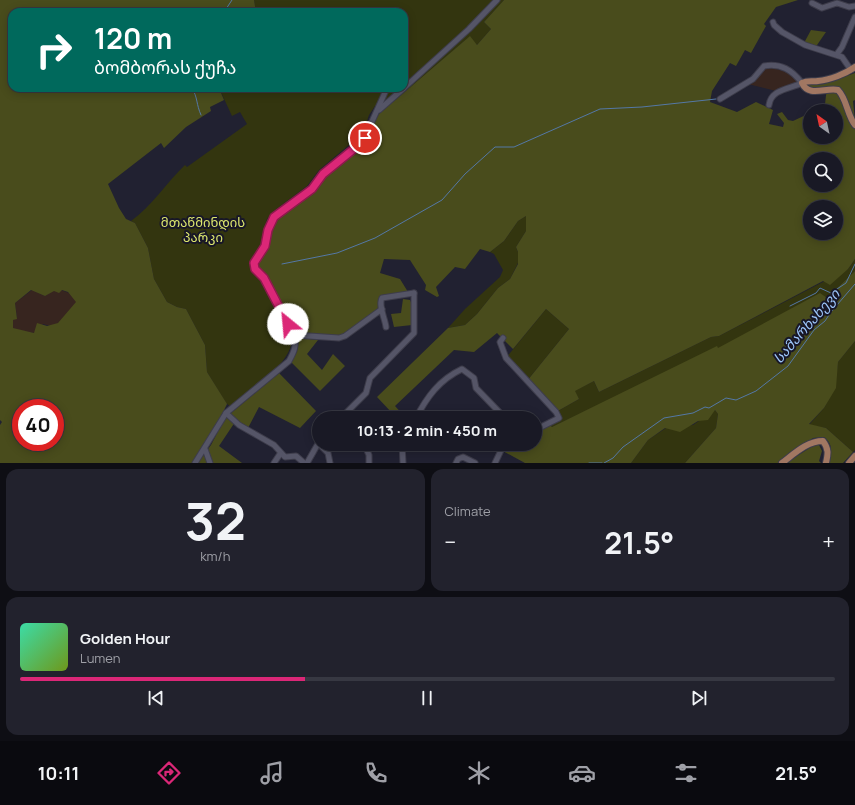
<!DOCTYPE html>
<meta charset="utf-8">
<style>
:root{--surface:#191925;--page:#22222d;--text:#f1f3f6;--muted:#9fa0a7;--line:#373842;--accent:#db2777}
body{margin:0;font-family:Manrope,"Noto Sans Georgian",sans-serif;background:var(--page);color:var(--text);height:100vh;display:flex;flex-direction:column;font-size:15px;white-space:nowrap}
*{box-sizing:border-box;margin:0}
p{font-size:13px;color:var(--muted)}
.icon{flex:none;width:22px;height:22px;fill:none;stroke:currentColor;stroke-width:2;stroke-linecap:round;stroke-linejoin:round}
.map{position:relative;height:463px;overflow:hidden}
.sheet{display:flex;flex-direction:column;gap:6px;padding:6px;background:#0e0e14;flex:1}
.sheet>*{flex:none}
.top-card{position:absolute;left:8px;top:8px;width:400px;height:84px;border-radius:12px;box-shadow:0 2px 10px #0003,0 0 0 1px var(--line);background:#00695c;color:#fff;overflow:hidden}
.needle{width:26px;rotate:327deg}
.tools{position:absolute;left:803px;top:104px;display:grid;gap:8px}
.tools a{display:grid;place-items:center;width:40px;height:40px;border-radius:50%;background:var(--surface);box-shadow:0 2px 10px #0003,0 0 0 1px var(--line);font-size:20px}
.speed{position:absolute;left:12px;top:399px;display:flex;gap:8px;font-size:20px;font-weight:700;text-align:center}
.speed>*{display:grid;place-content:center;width:52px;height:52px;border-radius:50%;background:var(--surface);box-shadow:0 2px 10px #0003,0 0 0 1px var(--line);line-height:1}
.speed .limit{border:6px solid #d22;background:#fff;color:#111}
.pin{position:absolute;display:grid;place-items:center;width:34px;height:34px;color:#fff;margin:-17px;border:2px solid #fff;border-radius:50%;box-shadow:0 1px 4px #0007}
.me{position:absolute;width:44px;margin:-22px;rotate:332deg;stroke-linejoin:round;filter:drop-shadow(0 0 3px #0008)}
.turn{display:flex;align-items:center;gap:14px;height:84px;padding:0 20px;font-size:18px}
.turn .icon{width:52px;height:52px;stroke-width:2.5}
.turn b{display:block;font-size:28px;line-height:34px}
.big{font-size:30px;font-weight:700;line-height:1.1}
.sheet .tile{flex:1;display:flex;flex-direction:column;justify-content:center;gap:6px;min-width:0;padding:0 14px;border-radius:12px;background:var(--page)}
.sheet .dial{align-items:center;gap:0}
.dial b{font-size:52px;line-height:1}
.song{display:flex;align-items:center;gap:12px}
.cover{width:48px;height:48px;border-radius:6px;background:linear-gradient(135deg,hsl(160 70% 55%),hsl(80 70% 35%))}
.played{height:4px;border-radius:2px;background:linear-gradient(90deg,var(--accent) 35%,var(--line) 35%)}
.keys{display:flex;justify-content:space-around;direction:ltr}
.heat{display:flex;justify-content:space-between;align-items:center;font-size:22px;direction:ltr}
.sheet .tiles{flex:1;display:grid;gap:6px;grid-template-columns:1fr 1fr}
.tile:last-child{grid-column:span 2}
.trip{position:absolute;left:312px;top:411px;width:230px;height:40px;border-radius:20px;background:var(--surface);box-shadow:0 2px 10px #0003,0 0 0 1px var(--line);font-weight:700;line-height:40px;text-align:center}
.tab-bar{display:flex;height:64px;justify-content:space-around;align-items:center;background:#0a0a0f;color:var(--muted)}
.tab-bar .icon{width:28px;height:28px}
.tab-bar .active{color:var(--accent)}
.tab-bar b{font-size:18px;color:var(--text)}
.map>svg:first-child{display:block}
.commercial{fill:#37251f}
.green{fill:#33350f}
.forest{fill:#494c1c;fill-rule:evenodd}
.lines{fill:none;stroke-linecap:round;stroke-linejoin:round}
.stream{stroke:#5478a6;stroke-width:1}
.minor-casing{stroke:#3e3d4b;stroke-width:7}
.major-casing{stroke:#3e3d4b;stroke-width:8}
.minor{stroke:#555567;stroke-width:5}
.major{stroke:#a17762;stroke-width:6}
.route-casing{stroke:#8e194d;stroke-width:10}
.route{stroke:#db2777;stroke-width:7}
.labels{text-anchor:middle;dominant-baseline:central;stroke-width:4;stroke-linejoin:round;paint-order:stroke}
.park-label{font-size:13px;fill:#dde76e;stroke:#181727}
.water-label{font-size:14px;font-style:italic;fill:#9dc6fb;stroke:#181727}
</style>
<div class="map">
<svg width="855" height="463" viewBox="0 0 855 463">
<rect width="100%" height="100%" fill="#212131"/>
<g class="commercial">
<path d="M 766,66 L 793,74 L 797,80 L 796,83 L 776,91 L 748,84 Z"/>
<path d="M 32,290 L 45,296 L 54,290 L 61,290 L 69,293 L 77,302 L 59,323 L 51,326 L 43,324 L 34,333 L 17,330 L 13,328 L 13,320 L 17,318 L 15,303 Z"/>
</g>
<g class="green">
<path d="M 254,0 L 504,0 L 484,22 L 491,29 L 477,45 L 469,37 L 385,109 L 375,106 L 369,115 L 364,130 L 356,139 L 319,170 L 307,186 L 274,211 L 267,219 L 261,245 L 250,265 C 252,274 263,282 268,292 C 275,303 291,325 292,338 C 293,363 249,392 231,407 L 226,403 L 207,372 L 205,345 L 186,309 L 177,307 L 167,302 L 154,279 L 148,248 L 135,223 L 131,221 C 152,206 166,183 185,165 L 187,167 L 247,124 L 240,112 L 232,116 L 219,88 L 404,88 L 404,12 L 256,12 Z"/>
<path d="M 526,216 L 526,231 L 516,247 L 518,252 L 518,263 L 510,279 L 498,288 L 477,314 L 465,325 L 448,328 L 465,309 L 500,277 L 503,270 L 494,254 L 490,252 L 504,241 L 518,221 Z"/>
<path d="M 855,259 L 855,271 L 827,298 L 552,427 L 549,424 L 559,418 L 556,412 L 579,399 L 574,391 L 594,381 L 599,392 L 711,337 L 719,336 L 848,269 Z"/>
<path d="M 546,309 L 569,329 L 527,381 L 506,358 Z"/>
<path d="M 855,341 L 855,450 L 853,452 L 826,428 L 809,425 L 824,408 L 835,388 L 838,362 Z"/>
<path d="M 715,410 L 718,414 L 716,428 L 685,463 L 631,463 L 648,440 L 666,428 L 693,425 Z"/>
</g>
<g class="forest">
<path d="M 0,0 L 254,0 L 256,12 L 12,12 L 12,88 L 219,88 L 224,100 L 210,107 L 211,111 L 186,127 L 164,148 L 161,143 L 108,184 L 119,208 L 126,219 L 135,223 L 148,248 L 154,279 L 167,302 L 177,307 L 186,309 L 205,345 L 207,372 L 227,404 C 217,425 206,444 192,463 L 0,463 L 0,425 L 2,422 L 0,420 ZM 31,290 L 45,296 L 54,291 L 59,293 L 62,290 L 68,292 L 76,302 L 58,323 L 47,326 L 37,323 L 34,333 L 13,328 L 13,320 L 17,319 L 15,303 ZM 21,408 L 55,408 L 55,442 L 21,442 Z"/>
<path d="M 504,0 L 798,0 L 776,7 L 764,24 L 766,26 L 751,53 L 745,50 L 736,66 L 730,63 L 712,91 L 710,102 L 737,112 L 756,102 L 773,110 L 769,124 L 783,127 L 784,123 L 777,114 L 782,112 L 788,120 L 793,121 L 810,113 L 810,137 L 836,137 L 836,111 L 814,111 L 825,104 L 827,87 L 816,90 L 808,88 L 808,85 L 824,84 L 855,73 L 855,100 L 853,101 L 855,121 L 855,259 L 848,269 L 830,285 L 823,281 L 719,336 L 711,337 L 599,392 L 594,381 L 575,391 L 579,399 L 556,412 L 527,381 L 569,329 L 546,309 L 513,349 L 497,333 L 474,352 L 454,350 L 395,406 L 406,418 L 389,418 L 393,414 L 377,397 L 448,328 L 465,325 L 477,314 L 498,288 L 510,279 L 518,264 L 518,252 L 516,247 L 526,231 L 526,216 L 518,221 L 504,241 L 490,252 L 480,249 L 465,269 L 455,267 L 436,287 L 439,296 L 437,297 L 425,290 L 426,285 L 410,260 L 384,259 L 380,273 L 400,279 L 408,292 L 382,295 L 379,300 L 380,308 L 343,335 L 337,337 L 295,334 L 267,277 L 258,268 L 256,264 L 269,246 L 269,235 L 274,221 L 278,215 L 290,207 L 323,175 L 364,142 L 379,114 L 470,36 L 477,45 L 491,29 L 484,22 ZM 810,159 L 836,159 L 836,185 L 810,185 ZM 810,207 L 836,207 L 836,233 L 810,233 Z"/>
<path d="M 811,30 L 826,32 L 815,48 L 804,43 Z"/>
<path d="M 855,271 L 855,341 L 838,362 L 836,388 L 824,408 L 809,424 L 826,428 L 853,452 L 843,463 L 829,463 C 831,452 834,445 824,437 L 813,438 L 779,463 L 685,463 L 716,428 L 718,414 L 715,410 L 708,420 L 698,421 L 680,432 L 665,428 L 648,440 L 631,463 L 525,463 L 501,450 L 504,444 L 535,444 L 535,430 L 549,424 L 552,427 L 717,346 L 718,348 L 820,293 L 827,298 Z"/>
<path d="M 403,299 L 410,300 L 412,305 L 412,325 L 394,327 L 391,314 L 401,313 Z"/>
<path d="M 299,338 L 318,340 L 307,354 L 322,370 L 333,354 L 345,366 L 320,391 L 291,362 L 297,352 Z"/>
<path d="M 279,373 L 316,411 L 300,428 L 259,407 L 248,428 L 240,423 L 230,414 Z"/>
<path d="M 226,416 L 235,422 L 219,446 L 242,463 L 198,463 L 211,445 Z"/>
<path d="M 816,444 L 819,445 L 822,451 L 819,461 L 821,463 L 786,463 Z"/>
</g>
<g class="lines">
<g class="stream">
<path d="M 224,12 L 232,0"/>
<path d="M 192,88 C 198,98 196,104 201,115"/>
<path d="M 282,264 L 337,253 L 375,238 L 442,200 L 465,174 L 495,147 L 514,147 L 600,109 L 642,107 L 716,99"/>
<path d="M 790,306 L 816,293 L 820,288 L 831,293 L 846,283 L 855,264"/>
<path d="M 589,463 L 602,463"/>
<path d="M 604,463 L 613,458 L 623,447 L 664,418 L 693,413 L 705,407 L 709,408 L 726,398 L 736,400 L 756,391 L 788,366 L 814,330 L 825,321 L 831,312 L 855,284"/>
</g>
<defs>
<g id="minor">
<path d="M 812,3 L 822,8 L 837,3 L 849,7 L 855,6"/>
<path d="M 773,22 L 774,25 L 782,32 L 805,45 L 842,57 L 851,70"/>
<path d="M 837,54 L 842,47 L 855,17"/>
<path d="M 404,88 L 469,29 L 497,0"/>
<path d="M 720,99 L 753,79 L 764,66 C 781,63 792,70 802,83 C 790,89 771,89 769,105"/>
<path d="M 379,110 L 404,88"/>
<path d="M 386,327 C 385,318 378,306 382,298 L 414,293"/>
<path d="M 294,335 L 339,338 L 345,336 L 382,309"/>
<path d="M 503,338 L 500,342 L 506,358 L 556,412 L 559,418 L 535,430"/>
<path d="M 226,413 L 239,425 L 274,445 L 285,457 L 296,456 L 304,463"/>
<path d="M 341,418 L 366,393 L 370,378 L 414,333 L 414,293"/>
<path d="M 416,418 C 427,397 439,380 462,369 L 474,378 L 476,388 L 505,418"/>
<path d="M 319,444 L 328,453 L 330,463"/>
<path d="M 364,444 L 369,455 L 369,463"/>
<path d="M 402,444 L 403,463"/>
<path d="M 205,449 L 210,463"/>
<path d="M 195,463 L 226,413 L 289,361 C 294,352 297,345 294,335 L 264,278 L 255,269 L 254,263 L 265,247 L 271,221 L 274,217 L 309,192 L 323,174 L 355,148 L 365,137 L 387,88"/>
<path d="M 274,463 L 280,454"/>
<path d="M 307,463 L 319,442"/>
<path d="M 456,463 L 458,459 L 463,457 L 475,463"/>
<path d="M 495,463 L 504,444"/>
</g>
<g id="major">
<path d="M 855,67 C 845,74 830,80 818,81 C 813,82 808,80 802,83 C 809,98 826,87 838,90 C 847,99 847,115 855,125"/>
<path d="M 782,463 C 794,454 807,441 823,441 C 829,449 828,454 826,463"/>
<path d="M 849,463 L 855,456"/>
</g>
</defs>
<use href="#minor" class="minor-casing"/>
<use href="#major" class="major-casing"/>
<use href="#minor" class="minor"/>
<use href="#major" class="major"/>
</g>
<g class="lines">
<defs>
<path id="route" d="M 288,324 L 264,278 L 255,269 L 254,263 L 265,246 L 268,230 L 274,217 L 312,189 L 323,174 L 355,148 L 365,138"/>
</defs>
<use href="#route" class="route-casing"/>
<use href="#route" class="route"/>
</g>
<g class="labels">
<g class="park-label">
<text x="203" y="222">მთაწმინდის<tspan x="203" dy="15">პარკი</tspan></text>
</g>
<g class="water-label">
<text transform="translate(806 326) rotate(-49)">სამარხახევი</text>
</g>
</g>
</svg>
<div class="tools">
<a><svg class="needle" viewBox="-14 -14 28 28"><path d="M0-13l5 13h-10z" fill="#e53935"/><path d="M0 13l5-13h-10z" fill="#9fa0a7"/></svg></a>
<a><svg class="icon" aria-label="search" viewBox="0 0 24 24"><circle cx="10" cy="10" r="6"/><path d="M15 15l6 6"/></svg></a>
<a><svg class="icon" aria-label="layers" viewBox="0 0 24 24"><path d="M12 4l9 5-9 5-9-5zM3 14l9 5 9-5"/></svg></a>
</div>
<div class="speed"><div class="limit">40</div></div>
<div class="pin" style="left:365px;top:138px;background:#d93025"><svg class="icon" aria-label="arrive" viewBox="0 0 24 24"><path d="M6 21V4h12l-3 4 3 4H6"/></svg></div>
<svg class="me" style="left:288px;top:324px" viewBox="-20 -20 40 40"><circle r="19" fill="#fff"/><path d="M0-13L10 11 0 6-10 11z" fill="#db2777"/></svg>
<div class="trip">10:13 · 2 min · 450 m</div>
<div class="top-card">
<div class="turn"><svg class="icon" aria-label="right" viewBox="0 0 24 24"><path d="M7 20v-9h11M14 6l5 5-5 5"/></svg><div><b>120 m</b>ბომბორას ქუჩა</div></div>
</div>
</div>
<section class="sheet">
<div class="tiles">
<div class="tile dial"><b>32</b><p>km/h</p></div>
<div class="tile"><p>Climate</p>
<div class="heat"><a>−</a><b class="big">21.5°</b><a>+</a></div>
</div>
<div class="tile">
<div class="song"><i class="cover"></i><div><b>Golden Hour</b><p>Lumen</p></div></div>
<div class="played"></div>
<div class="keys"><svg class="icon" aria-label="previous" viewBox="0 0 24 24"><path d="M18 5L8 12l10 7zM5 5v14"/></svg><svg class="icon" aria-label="pause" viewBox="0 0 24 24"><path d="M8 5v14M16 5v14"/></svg><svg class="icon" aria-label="next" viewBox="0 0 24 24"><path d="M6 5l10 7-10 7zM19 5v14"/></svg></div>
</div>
</div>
</section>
<nav class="tab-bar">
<b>10:11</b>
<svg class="icon active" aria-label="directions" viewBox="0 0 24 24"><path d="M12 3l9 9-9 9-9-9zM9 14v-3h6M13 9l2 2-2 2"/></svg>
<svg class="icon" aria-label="music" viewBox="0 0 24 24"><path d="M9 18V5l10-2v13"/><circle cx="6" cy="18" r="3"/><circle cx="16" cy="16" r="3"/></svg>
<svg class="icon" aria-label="phone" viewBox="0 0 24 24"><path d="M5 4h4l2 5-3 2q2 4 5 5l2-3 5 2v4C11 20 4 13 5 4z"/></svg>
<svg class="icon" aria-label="climate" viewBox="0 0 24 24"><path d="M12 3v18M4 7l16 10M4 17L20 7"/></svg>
<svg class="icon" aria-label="car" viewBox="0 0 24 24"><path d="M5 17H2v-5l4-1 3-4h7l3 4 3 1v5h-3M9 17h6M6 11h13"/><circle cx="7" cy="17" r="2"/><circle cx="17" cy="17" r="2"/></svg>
<svg class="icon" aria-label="filters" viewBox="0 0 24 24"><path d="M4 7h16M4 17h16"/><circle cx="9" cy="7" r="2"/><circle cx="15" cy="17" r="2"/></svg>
<b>21.5°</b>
</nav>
